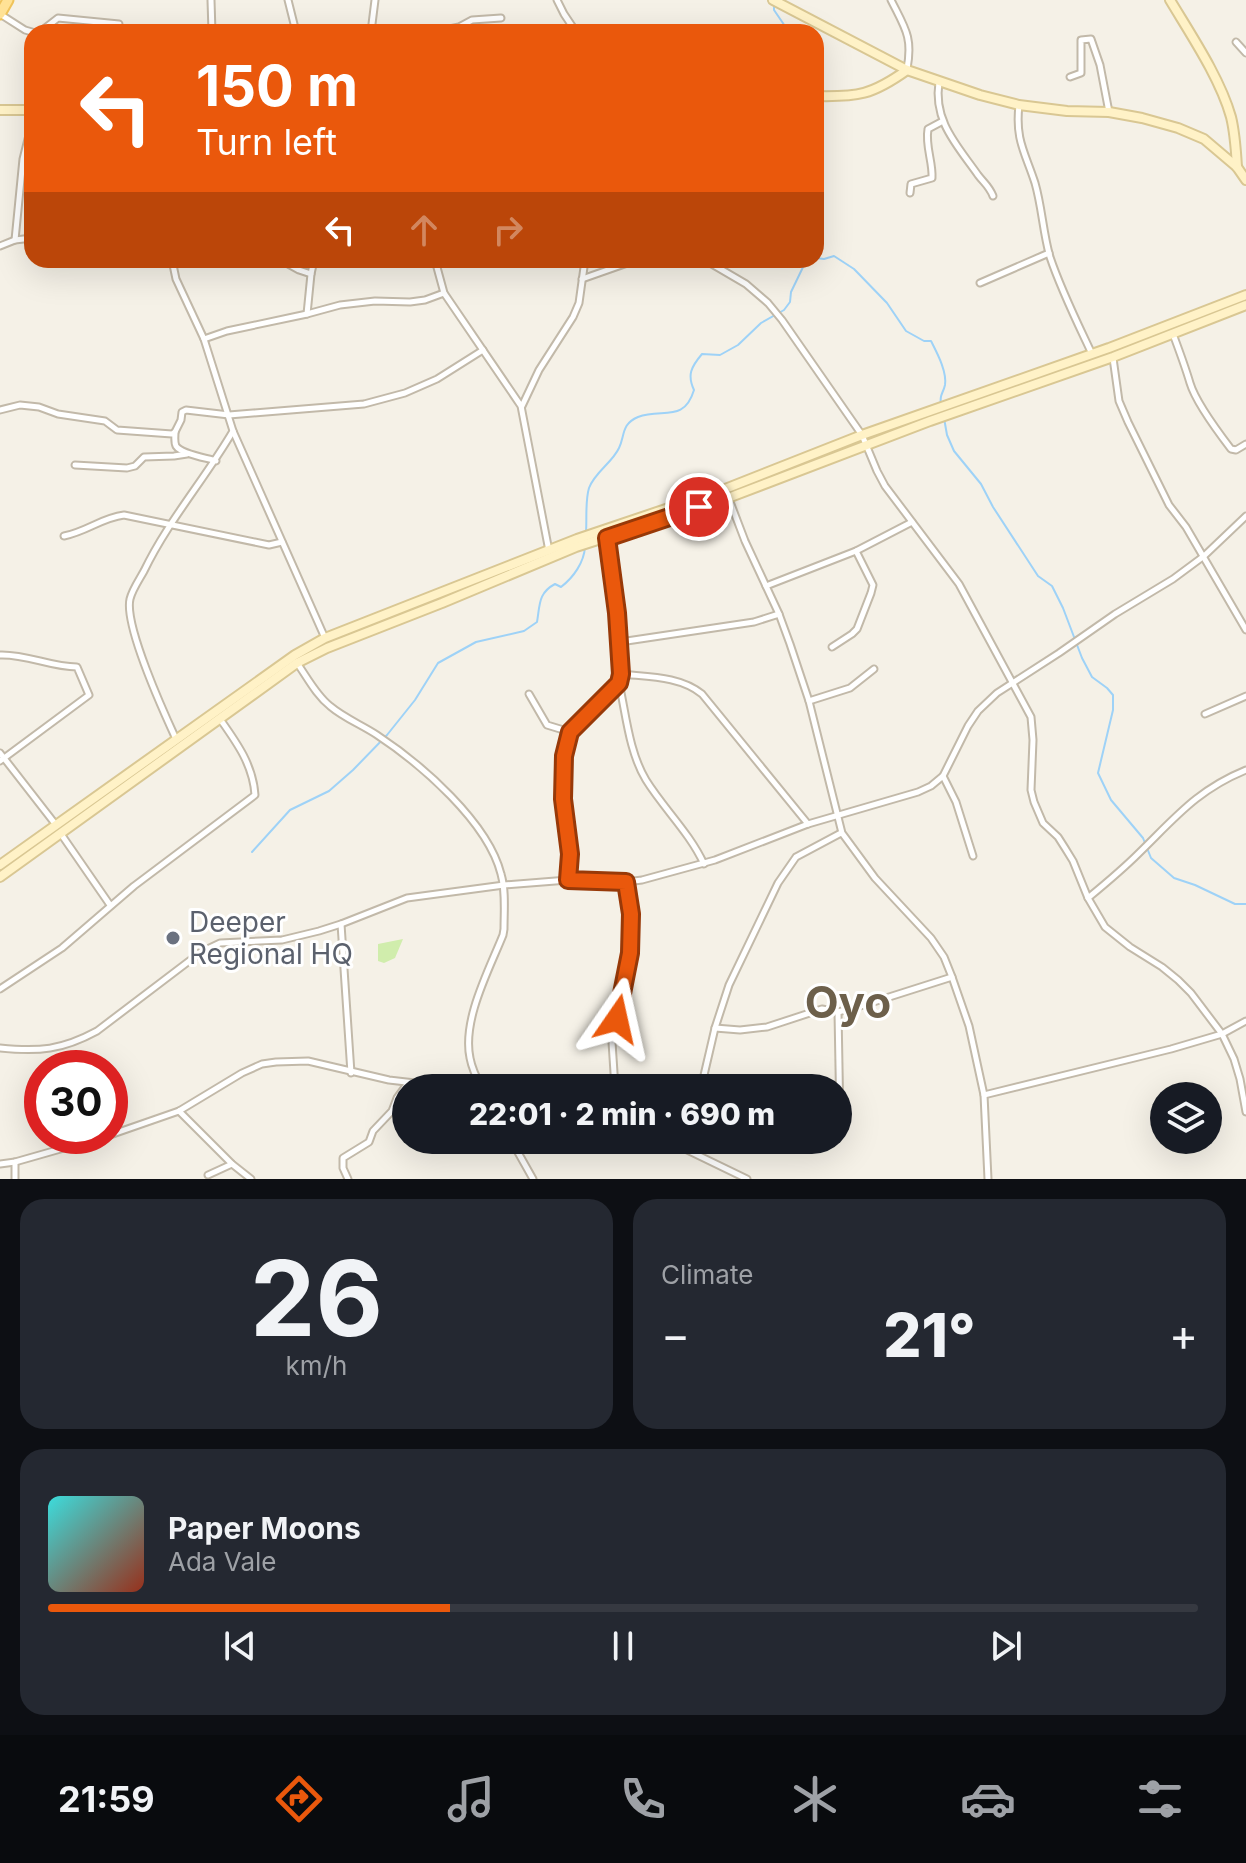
<!DOCTYPE html>
<meta charset="utf-8">
<style>
:root{--surface:#171b24;--page:#242831;--text:#f1f3f6;--muted:#9ea1a6;--line:#363941;--accent:#ea580c}
body{margin:0;font-family:Inter,sans-serif;background:var(--page);color:var(--text);height:100vh;display:flex;flex-direction:column;font-size:30px;white-space:nowrap}
*{box-sizing:border-box;margin:0}
p{font-size:26px;color:var(--muted)}
.icon{flex:none;width:44px;height:44px;fill:none;stroke:currentColor;stroke-width:2;stroke-linecap:round;stroke-linejoin:round}
.map{position:relative;height:1179px;overflow:hidden}
.drawer{display:flex;flex-direction:column;gap:20px;padding:20px;background:#0d0f14;flex:1}
.drawer>*{flex:none}
.top-card{position:absolute;left:24px;top:24px;width:800px;height:244px;border-radius:24px;box-shadow:0 8px 32px #0002;background:#ea580c;color:#fff;overflow:hidden}
.controls{position:absolute;left:1150px;top:1082px;display:grid;gap:16px}
.controls a{display:grid;place-items:center;width:72px;height:72px;border-radius:50%;background:var(--surface);box-shadow:0 8px 32px #0002;font-size:40px}
.speed{position:absolute;left:24px;top:1050px;display:flex;gap:16px;font-size:40px;font-weight:700;text-align:center}
.speed>*{display:grid;place-content:center;width:104px;height:104px;border-radius:50%;background:var(--surface);box-shadow:0 8px 32px #0002;line-height:1}
.speed .limit{border:12px solid #d22;background:#fff;color:#111}
.pin{position:absolute;display:grid;place-items:center;width:68px;height:68px;color:#fff;margin:-34px;border:4px solid #fff;border-radius:50%;box-shadow:0 2px 8px #0007}
.me{position:absolute;width:88px;margin:-44px;rotate:11deg;stroke-linejoin:round;filter:drop-shadow(0 0 6px #0008)}
.turn{display:flex;align-items:center;gap:28px;height:168px;padding:0 40px;font-size:36px}
.turn .icon{width:104px;height:104px;stroke-width:2.5}
.turn b{display:block;font-size:56px;line-height:68px}
.lanes{display:flex;align-items:center;height:76px;padding:0 40px;background:#0003;justify-content:center;gap:40px;direction:ltr}
.lanes .off{opacity:.35}
.big{font-size:60px;font-weight:800;line-height:1.1}
.drawer .widget{flex:1;display:flex;flex-direction:column;justify-content:center;gap:12px;min-width:0;padding:0 28px;border-radius:24px;background:var(--page)}
.drawer .dial{align-items:center;gap:0}
.dial b{font-size:104px;line-height:1}
.song{display:flex;align-items:center;gap:24px}
.cover{width:96px;height:96px;border-radius:12px;background:linear-gradient(135deg,hsl(180 70% 55%),hsl(10 70% 35%))}
.played{height:8px;border-radius:4px;background:linear-gradient(90deg,var(--accent) 35%,var(--line) 35%)}
.keys{display:flex;justify-content:space-around;direction:ltr}
.heat{display:flex;justify-content:space-between;align-items:center;font-size:44px;direction:ltr}
.drawer .tiles{flex:1;display:grid;gap:20px;grid-template-columns:1fr 1fr}
.widget:last-child{grid-column:span 2}
.trip{position:absolute;left:392px;top:1074px;width:460px;height:80px;border-radius:40px;background:var(--surface);box-shadow:0 8px 32px #0002;font-weight:800;line-height:80px;text-align:center}
.tab-bar{display:flex;height:128px;justify-content:space-around;align-items:center;background:#090b0e;color:var(--muted)}
.tab-bar .icon{width:56px;height:56px}
.tab-bar .selected{color:var(--accent)}
.tab-bar b{font-size:36px;color:var(--text)}
.map>svg:first-child{display:block}
.green{fill:#d0edac}
.lines{fill:none;stroke-linecap:round;stroke-linejoin:round}
.stream{stroke:#9ed2f7;stroke-width:2}
.street-casing{stroke:#c2b9a9;stroke-width:9}
.secondary-casing{stroke:#d9c793;stroke-width:12}
.primary-casing{stroke:#efc35b;stroke-width:13}
.street{stroke:#fff;stroke-width:5}
.secondary{stroke:#fff2c7;stroke-width:8}
.primary{stroke:#ffe296;stroke-width:9}
.route-casing{stroke:#983908;stroke-width:20}
.route{stroke:#ea580c;stroke-width:14}
.worship-dot{fill:#6b7280;stroke:#fff;stroke-width:3}
.labels{text-anchor:middle;dominant-baseline:central;stroke-width:6;stroke-linejoin:round;paint-order:stroke}
.worship-label{font-size:28px;fill:#5b616d;stroke:#fff;text-anchor:start}
.town-label{font-size:44px;font-weight:bold;fill:#6d604b;stroke:#fff}
</style>
<div class="map">
<svg width="1246" height="1179" viewBox="0 0 1246 1179">
<rect width="100%" height="100%" fill="#f5f1e7"/>
<path class="green" d="M 403,939 L 395,958 L 384,963 L 378,961 L 378,944 Z"/>
<g class="lines">
<g class="stream">
<path d="M 774,6 L 774,10 L 789,32"/>
<path d="M 816,258 L 824,259 L 834,256 L 854,269 L 887,303 L 906,331 L 924,341 L 931,341 C 937,353 947,371 945,385 C 943,394 939,395 941,404"/>
<path d="M 801,260 L 805,263 L 812,260"/>
<path d="M 944,418 L 947,435 L 954,451 L 981,484 L 993,507 L 1038,576 L 1052,586 L 1063,608 L 1082,658 L 1092,677 L 1107,688 L 1113,695 L 1113,710 L 1098,773 L 1111,800 L 1143,838 L 1151,858 L 1174,878 L 1195,885 L 1235,904 L 1246,904"/>
<path d="M 586,532 C 587,519 585,501 589,488 C 595,472 612,463 619,448 C 625,436 621,424 638,417 C 663,408 684,423 694,390 C 687,375 691,367 702,354 L 720,355 L 738,345 L 761,323 L 784,310 L 790,302 L 791,292 L 805,263"/>
<path d="M 252,852 L 290,810 L 329,791 L 353,770 L 387,735 L 415,700 L 438,663 L 476,642 L 524,631 L 537,622 C 540,605 538,593 555,584 L 561,587 C 574,577 584,562 585,547"/>
</g>
<defs>
<g id="street">
<path d="M 211,0 L 212,32"/>
<path d="M 288,0 L 296,32"/>
<path d="M 557,0 L 564,14 L 576,32"/>
<path d="M 891,0 C 905,28 913,37 907,69"/>
<path d="M 0,14 L 25,30 L 32,32"/>
<path d="M 40,32 L 58,18 L 119,24"/>
<path d="M 371,32 L 375,0"/>
<path d="M 435,32 L 459,27 L 472,20 L 501,18"/>
<path d="M 1236,42 L 1246,53"/>
<path d="M 1070,77 L 1081,73 L 1081,40 L 1091,39 L 1100,65 L 1109,112"/>
<path d="M 939,82 C 933,121 957,145 978,175 C 984,183 989,186 993,196"/>
<path d="M 1019,105 C 1015,140 1025,152 1035,183 C 1042,207 1043,233 1050,257 C 1061,290 1077,322 1092,354"/>
<path d="M 910,193 L 911,184 L 932,178 C 933,162 925,146 928,129 L 943,121"/>
<path d="M 15,240 L 23,159 L 32,123"/>
<path d="M 0,246 L 15,240 L 32,238"/>
<path d="M 172,260 L 176,279 L 204,339 L 233,431 L 325,638"/>
<path d="M 281,260 L 299,270 L 311,274 L 307,314"/>
<path d="M 435,260 L 444,293 L 521,406 L 549,551"/>
<path d="M 705,260 L 746,284 L 768,303 L 782,320 L 862,435 L 877,471 L 885,486 L 959,584 L 1031,717 L 1033,740 L 1031,790 L 1034,802 L 1043,823 L 1058,837 L 1065,848 L 1073,861 L 1088,898 L 1105,927 L 1130,947 L 1162,967 L 1178,980 L 1191,993 L 1222,1034 L 1234,1059 L 1240,1079 L 1246,1112"/>
<path d="M 311,274 L 314,260"/>
<path d="M 582,279 L 636,260"/>
<path d="M 980,283 L 1049,253"/>
<path d="M 1173,334 C 1179,350 1185,366 1190,383 C 1196,403 1218,432 1231,449 L 1236,450 L 1246,444"/>
<path d="M 204,339 L 227,331 L 307,314 L 340,305 L 375,301 L 410,302 L 425,300 L 444,293"/>
<path d="M 1113,358 L 1119,401 L 1128,422 L 1169,505 L 1186,527 L 1246,630"/>
<path d="M 522,406 L 539,370 L 573,317 L 579,303 L 585,260"/>
<path d="M 0,410 L 20,405 L 39,407 L 58,414 L 105,421 L 117,430 L 172,434 L 175,432 C 175,437 174,442 176,446 C 181,454 207,458 216,461"/>
<path d="M 175,432 L 181,420 L 182,412 L 186,410 L 229,415 L 364,404 L 405,393 L 437,379 L 483,350"/>
<path d="M 75,465 L 127,468 L 135,466 L 144,457 L 174,456 L 187,454"/>
<path d="M 729,499 L 745,541 L 779,614 L 790,644 L 809,701 L 842,833 L 875,878 L 931,938 L 944,957 L 952,977 L 969,1026 L 984,1095 L 988,1179"/>
<path d="M 64,536 C 88,531 101,518 124,515 L 269,545 L 282,542"/>
<path d="M 607,538 L 620,645 L 621,674 L 619,683 C 626,714 629,752 646,780 C 664,809 689,832 704,864"/>
<path d="M 766,586 L 856,551 L 912,522"/>
<path d="M 620,642 L 754,622 L 779,614"/>
<path d="M 832,647 L 852,634 L 857,629 L 871,593 L 873,585 L 856,551"/>
<path d="M 0,655 C 27,654 50,667 77,667 L 89,695 L 0,761"/>
<path d="M 297,663 C 307,677 316,695 330,706 C 344,718 362,725 377,735 C 421,764 488,822 501,874 C 506,891 504,911 504,929 L 503,935 C 489,970 462,1020 470,1058 C 472,1069 477,1079 482,1088"/>
<path d="M 621,674 C 648,677 680,676 702,694 L 808,824"/>
<path d="M 529,694 L 547,725 L 570,732"/>
<path d="M 809,701 L 850,688 L 874,669"/>
<path d="M 1205,714 L 1246,696"/>
<path d="M 176,739 C 164,713 124,625 130,599 C 132,590 139,580 144,571 C 168,521 205,479 233,431"/>
<path d="M 0,753 L 56,825"/>
<path d="M 943,776 L 956,802 L 973,856"/>
<path d="M 61,834 L 110,905"/>
<path d="M 569,880 L 570,854 L 563,799 L 564,756 L 570,732 L 619,683"/>
<path d="M 1088,898 C 1105,884 1123,869 1139,853 C 1175,818 1197,790 1246,770"/>
<path d="M 341,924 L 351,1073"/>
<path d="M 0,989 L 62,948 L 134,886 L 255,795 C 253,765 237,743 220,719"/>
<path d="M 838,1012 L 840,1121"/>
<path d="M 715,1028 L 740,1030 L 767,1027 L 822,1009 L 838,1012 L 864,1005 L 952,977"/>
<path d="M 0,1048 C 39,1052 62,1050 97,1031 L 201,952 L 220,943 L 282,940 L 319,931 L 341,924 L 407,898 L 504,885 L 568,880 L 626,882 L 642,880 L 715,860 L 808,824 L 918,792 L 931,786 L 943,776 L 968,726 L 978,711 L 997,693 L 1059,653 L 1115,614 L 1173,579 L 1204,556 L 1246,516"/>
<path d="M 615,1088 L 612,1042 L 630,953 L 631,914 L 626,882"/>
<path d="M 701,1088 L 715,1028 L 729,985 L 778,883 L 796,857 L 841,833"/>
<path d="M 984,1095 L 1171,1049 L 1222,1034 L 1246,1021"/>
<path d="M 179,1111 L 232,1164 L 251,1179"/>
<path d="M 110,1135 L 179,1111 L 242,1073 L 262,1064 L 276,1062 L 308,1061 L 389,1080 L 458,1088"/>
<path d="M 511,1140 L 533,1179"/>
<path d="M 659,1140 L 683,1148 L 747,1179"/>
<path d="M 683,1148 L 686,1140"/>
<path d="M 15,1162 L 15,1179"/>
<path d="M 0,1164 L 15,1162 L 106,1136"/>
<path d="M 208,1175 L 232,1164"/>
<path d="M 348,1179 L 343,1168 L 343,1158 L 369,1142 L 373,1131 L 392,1111 L 397,1098 L 408,1083"/>
</g>
<g id="secondary">
<path d="M 773,0 L 907,70 L 980,95 L 1019,105 L 1067,111 L 1109,112 L 1142,118 L 1178,128 L 1204,139 L 1237,167 L 1246,180"/>
<path d="M 1170,0 C 1191,35 1220,78 1231,117 C 1235,133 1236,150 1237,167"/>
<path d="M 816,96 C 858,97 872,95 907,70"/>
<path d="M 0,110 L 32,110"/>
<path d="M 0,865 L 295,655 L 325,638 L 577,539 L 725,489 L 862,435 L 1109,348 L 1246,295"/>
<path d="M 0,877 L 297,663 L 327,648 L 442,603 L 576,547 L 728,498 L 930,421 L 1113,357 L 1246,305"/>
</g>
<path id="primary" d="M 0,14 L 8,0"/>
</defs>
<use href="#street" class="street-casing"/>
<use href="#secondary" class="secondary-casing"/>
<use href="#primary" class="primary-casing"/>
<use href="#street" class="street"/>
<use href="#secondary" class="secondary"/>
<use href="#primary" class="primary"/>
</g>
<g class="lines">
<defs>
<path id="route" d="M 617,1019 L 630,953 L 631,914 L 626,882 L 568,880 L 570,854 L 563,799 L 564,756 L 570,732 L 619,683 L 621,674 L 617,613 L 607,538 L 699,507"/>
</defs>
<use href="#route" class="route-casing"/>
<use href="#route" class="route"/>
</g>
<circle class="worship-dot" cx="173" cy="938" r="8"/>
<g class="labels">
<g class="worship-label">
<text x="189" y="922">Deeper<tspan x="189" dy="32">Regional HQ</tspan></text>
</g>
<g class="town-label">
<text x="848" y="1002">Oyo</text>
</g>
</g>
</svg>
<div class="controls">
<a><svg class="icon" aria-label="layers" viewBox="0 0 24 24"><path d="M12 4l9 5-9 5-9-5zM3 14l9 5 9-5"/></svg></a>
</div>
<div class="speed"><div class="limit">30</div></div>
<div class="pin" style="left:699px;top:507px;background:#d93025"><svg class="icon" aria-label="arrive" viewBox="0 0 24 24"><path d="M6 21V4h12l-3 4 3 4H6"/></svg></div>
<svg class="me" style="left:617px;top:1019px" viewBox="-20 -20 40 40"><path d="M0-17L14 15 0 8-14 15z" fill="#ea580c" stroke="#fff" stroke-width="4"/></svg>
<div class="trip">22:01 · 2 min · 690 m</div>
<div class="top-card">
<div class="turn"><svg class="icon" aria-label="left" viewBox="0 0 24 24"><path d="M17 20v-9H6M10 6l-5 5 5 5"/></svg><div><b>150 m</b>Turn left</div></div>
<div class="lanes"><svg class="icon" aria-label="left" viewBox="0 0 24 24"><path d="M17 20v-9H6M10 6l-5 5 5 5"/></svg><svg class="icon off" aria-label="ahead" viewBox="0 0 24 24"><path d="M12 20V5M6 11l6-6 6 6"/></svg><svg class="icon off" aria-label="right" viewBox="0 0 24 24"><path d="M7 20v-9h11M14 6l5 5-5 5"/></svg></div>
</div>
</div>
<section class="drawer">
<div class="tiles">
<div class="widget dial"><b>26</b><p>km/h</p></div>
<div class="widget"><p>Climate</p>
<div class="heat"><a>−</a><b class="big">21°</b><a>+</a></div>
</div>
<div class="widget">
<div class="song"><i class="cover"></i><div><b>Paper Moons</b><p>Ada Vale</p></div></div>
<div class="played"></div>
<div class="keys"><svg class="icon" aria-label="previous" viewBox="0 0 24 24"><path d="M18 5L8 12l10 7zM5 5v14"/></svg><svg class="icon" aria-label="pause" viewBox="0 0 24 24"><path d="M8 5v14M16 5v14"/></svg><svg class="icon" aria-label="next" viewBox="0 0 24 24"><path d="M6 5l10 7-10 7zM19 5v14"/></svg></div>
</div>
</div>
</section>
<nav class="tab-bar">
<b>21:59</b>
<svg class="icon selected" aria-label="directions" viewBox="0 0 24 24"><path d="M12 3l9 9-9 9-9-9zM9 14v-3h6M13 9l2 2-2 2"/></svg>
<svg class="icon" aria-label="music" viewBox="0 0 24 24"><path d="M9 18V5l10-2v13"/><circle cx="6" cy="18" r="3"/><circle cx="16" cy="16" r="3"/></svg>
<svg class="icon" aria-label="phone" viewBox="0 0 24 24"><path d="M5 4h4l2 5-3 2q2 4 5 5l2-3 5 2v4C11 20 4 13 5 4z"/></svg>
<svg class="icon" aria-label="climate" viewBox="0 0 24 24"><path d="M12 3v18M4 7l16 10M4 17L20 7"/></svg>
<svg class="icon" aria-label="car" viewBox="0 0 24 24"><path d="M5 17H2v-5l4-1 3-4h7l3 4 3 1v5h-3M9 17h6M6 11h13"/><circle cx="7" cy="17" r="2"/><circle cx="17" cy="17" r="2"/></svg>
<svg class="icon" aria-label="filters" viewBox="0 0 24 24"><path d="M4 7h16M4 17h16"/><circle cx="9" cy="7" r="2"/><circle cx="15" cy="17" r="2"/></svg>
</nav>
